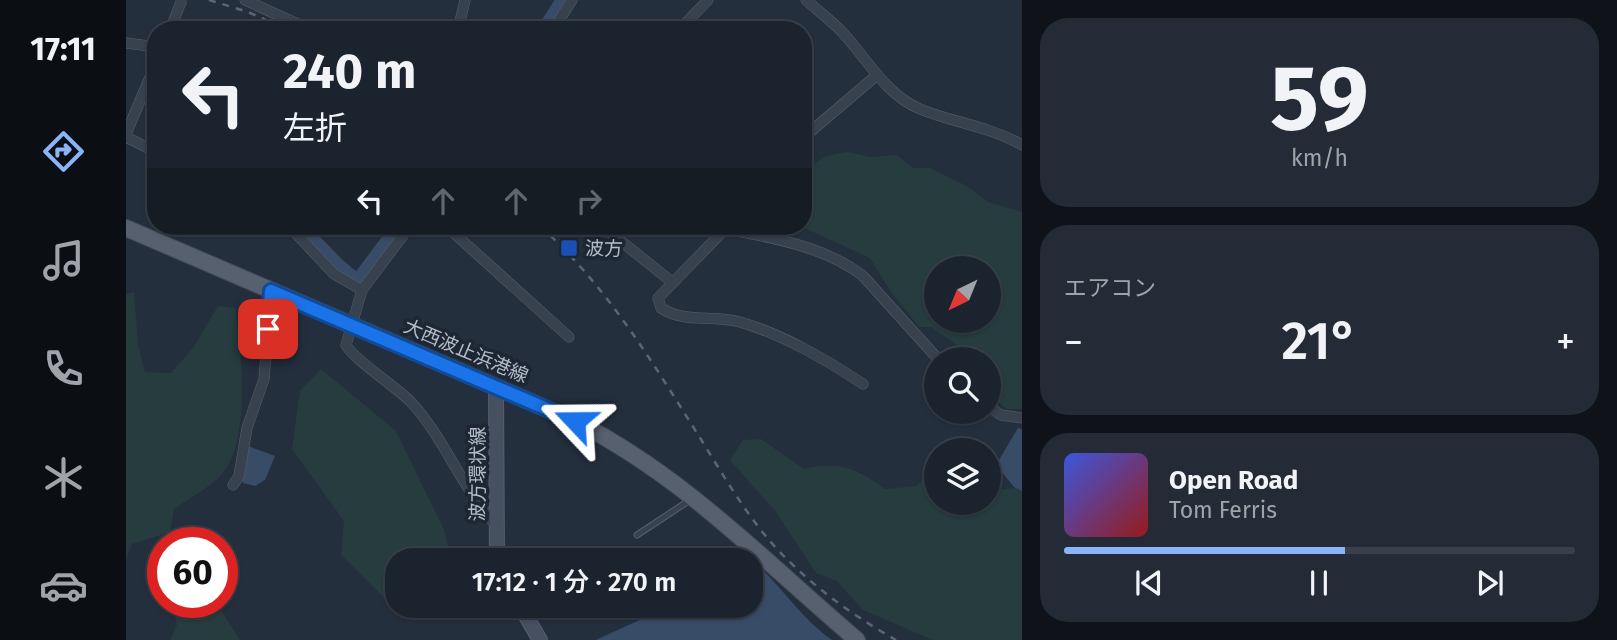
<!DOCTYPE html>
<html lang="ja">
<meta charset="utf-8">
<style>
:root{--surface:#1b232e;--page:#242b36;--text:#f1f3f6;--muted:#a0a4aa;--line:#39404a;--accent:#8ab4f8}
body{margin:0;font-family:"Fira Sans","Noto Sans JP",sans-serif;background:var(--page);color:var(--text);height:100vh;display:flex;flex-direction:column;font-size:26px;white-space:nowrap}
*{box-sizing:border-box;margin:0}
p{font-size:23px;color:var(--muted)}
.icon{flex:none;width:38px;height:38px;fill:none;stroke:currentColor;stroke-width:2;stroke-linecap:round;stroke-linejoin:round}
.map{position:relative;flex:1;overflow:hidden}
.drawer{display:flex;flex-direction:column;gap:18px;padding:18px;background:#0f1319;width:595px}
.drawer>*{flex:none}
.hud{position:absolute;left:21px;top:21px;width:665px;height:214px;border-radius:28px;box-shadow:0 2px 5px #0004,0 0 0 2px var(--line);background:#1b232e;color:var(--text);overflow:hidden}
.needle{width:46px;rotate:223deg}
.fabs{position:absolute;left:798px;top:256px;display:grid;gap:14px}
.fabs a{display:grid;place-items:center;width:77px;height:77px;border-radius:50%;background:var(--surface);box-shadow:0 2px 5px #0004,0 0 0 2px var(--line);font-size:35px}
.speed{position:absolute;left:21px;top:527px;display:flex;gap:14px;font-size:35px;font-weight:700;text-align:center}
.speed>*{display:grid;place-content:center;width:91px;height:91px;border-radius:50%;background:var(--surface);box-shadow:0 2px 5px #0004,0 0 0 2px var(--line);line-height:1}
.speed .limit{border:10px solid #d22;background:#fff;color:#111}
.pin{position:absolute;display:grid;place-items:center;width:60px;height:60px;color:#fff;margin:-30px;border-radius:14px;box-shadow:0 4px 10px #0006}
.me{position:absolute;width:77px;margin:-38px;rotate:293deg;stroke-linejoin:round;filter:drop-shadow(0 0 5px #0008)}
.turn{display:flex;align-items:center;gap:24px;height:147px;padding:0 21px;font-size:32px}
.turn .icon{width:91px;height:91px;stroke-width:2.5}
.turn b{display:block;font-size:49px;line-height:60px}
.lanes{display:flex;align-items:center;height:66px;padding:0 21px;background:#0003;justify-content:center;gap:35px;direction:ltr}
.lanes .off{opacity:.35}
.big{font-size:52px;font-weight:600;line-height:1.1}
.drawer .tile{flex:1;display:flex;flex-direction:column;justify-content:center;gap:10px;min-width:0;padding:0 24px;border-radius:28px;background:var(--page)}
.drawer .dial{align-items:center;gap:0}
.dial b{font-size:91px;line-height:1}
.song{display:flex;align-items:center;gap:21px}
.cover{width:84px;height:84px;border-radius:10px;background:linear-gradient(135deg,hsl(230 70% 55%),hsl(0 70% 35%))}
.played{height:7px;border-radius:4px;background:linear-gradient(90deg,var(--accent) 55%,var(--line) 55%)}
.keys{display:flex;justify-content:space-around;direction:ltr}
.heat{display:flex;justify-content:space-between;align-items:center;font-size:38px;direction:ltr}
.trip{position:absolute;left:259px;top:548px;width:378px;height:70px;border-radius:28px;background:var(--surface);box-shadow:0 2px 5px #0004,0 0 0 2px var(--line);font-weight:600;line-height:70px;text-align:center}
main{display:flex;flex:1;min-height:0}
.dock{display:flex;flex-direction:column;width:126px;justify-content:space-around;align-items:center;background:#0b0e12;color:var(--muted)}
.dock .icon{width:49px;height:49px}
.dock .active{color:var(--accent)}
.dock b{font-size:32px;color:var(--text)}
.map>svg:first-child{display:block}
.green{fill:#263c3f;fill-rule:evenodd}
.water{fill:#394c67}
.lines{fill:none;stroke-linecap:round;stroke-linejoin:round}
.river{stroke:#394c67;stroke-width:16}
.lane-casing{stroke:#565f6c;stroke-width:7}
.street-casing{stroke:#565f6c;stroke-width:11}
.secondary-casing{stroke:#565f6c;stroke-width:16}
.primary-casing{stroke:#414a57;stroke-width:18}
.lane{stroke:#38414e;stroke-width:5}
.street{stroke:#38414e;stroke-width:10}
.secondary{stroke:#465061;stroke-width:14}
.primary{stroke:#56606e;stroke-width:16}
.rail{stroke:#5a6575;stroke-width:2.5;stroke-dasharray:7 7;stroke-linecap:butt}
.route-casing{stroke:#114b97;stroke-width:18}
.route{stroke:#1a73e8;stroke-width:12}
.transit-dot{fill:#1a4fb4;stroke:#1d2633;stroke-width:2.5}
.labels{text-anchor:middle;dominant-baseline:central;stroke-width:7;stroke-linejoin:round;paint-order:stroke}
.poi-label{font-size:19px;fill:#b4bcc9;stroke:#1d2633;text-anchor:start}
.street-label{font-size:19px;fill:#b4bcc9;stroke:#1d2633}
</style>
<main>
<nav class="dock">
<b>17:11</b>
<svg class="icon active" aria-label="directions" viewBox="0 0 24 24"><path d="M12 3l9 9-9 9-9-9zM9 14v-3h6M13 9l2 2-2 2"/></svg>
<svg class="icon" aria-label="music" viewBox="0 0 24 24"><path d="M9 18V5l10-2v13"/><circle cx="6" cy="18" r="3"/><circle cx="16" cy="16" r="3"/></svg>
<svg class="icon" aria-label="phone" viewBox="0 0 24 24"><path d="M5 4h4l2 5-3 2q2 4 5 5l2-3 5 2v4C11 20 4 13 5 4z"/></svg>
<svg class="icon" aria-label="climate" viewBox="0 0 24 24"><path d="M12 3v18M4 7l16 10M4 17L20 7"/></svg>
<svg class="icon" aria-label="car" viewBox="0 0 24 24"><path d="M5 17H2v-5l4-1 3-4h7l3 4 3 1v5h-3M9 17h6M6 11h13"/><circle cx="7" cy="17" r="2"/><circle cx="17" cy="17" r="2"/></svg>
</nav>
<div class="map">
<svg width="896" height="640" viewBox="0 0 896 640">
<rect width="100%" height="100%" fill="#242f3e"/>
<g class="green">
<path d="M 721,152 L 744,157 L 771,155 L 787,168 L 804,168 L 841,186 L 862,202 L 896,212 L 896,409 L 881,409 L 863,395 L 863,359 L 843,359 L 841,352 L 805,327 L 793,327 L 765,292 L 744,258 L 674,226 L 677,226 L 677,171 L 700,156 ZM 810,268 L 863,268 L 863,320 L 810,320 Z"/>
<path d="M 8,292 L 12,345 L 19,372 L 45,373 L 67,348 L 92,306 L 109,308 C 116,348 125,441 96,474 C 84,488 63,498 48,509 L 44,532 L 6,544 L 0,560 L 0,294 Z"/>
<path d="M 195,369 L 270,431 L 319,532 L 325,560 L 271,560 L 271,606 L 275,606 L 270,609 L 215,555 L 218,521 L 166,449 L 174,391 Z"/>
<path d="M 635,439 L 678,469 C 713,461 730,468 759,489 L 791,486 L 810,465 L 810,502 L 863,502 L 863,491 L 896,487 L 896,640 L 807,640 L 737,610 L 711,581 L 690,573 L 650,512 L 604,460 L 617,440 Z"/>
<path d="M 46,602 L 90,602 L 114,640 L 44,640 L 51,625 Z"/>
</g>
<g class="water">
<path d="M 892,428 L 896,429 L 896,491 L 888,487 L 870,465 Z"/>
<path d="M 122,446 L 149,456 L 139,480 L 129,486 L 117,483 L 115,477 Z"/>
<path d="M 631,564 C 657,589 677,620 706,640 L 470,640 L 544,606 L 625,606 L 625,568 Z"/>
</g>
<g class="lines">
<g class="river">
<path d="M 419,30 L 438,0"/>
<path d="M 172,226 C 193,245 208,267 232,282 L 274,226"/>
</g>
<defs>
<path id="lane" d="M 511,535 L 564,500"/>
<g id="street">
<path d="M 119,0 L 185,30"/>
<path d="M 680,0 C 692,11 706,21 717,33 C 741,59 760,95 794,109 C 828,123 863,126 896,145"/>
<path d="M 44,30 L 55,2"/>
<path d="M 332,30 L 339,0"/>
<path d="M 427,30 L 446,0"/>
<path d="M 553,30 L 582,0"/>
<path d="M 0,43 L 30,47"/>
<path d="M 0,134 L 30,63"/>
<path d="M 0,137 L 30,152"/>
<path d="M 677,138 L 751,75"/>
<path d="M 163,226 L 208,274 L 236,290"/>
<path d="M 284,226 L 236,290 L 220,345 C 225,357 270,387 284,401 C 319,438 335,488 370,525"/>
<path d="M 320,226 L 443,337"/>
<path d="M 476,226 L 546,282"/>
<path d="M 602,226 L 532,298 L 535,308 C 560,324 586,314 614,322 C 658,335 699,359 737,384"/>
<path d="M 599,229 C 645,237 700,247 737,276 L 812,359"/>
<path d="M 863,407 L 875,415 L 896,418"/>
<path d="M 107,485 L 113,476 L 121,428 L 138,379 L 145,291"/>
</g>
<g id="secondary">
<path d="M 370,389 L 371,560"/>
<path d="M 394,606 L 414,640"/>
</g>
<path id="primary" d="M 0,228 L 449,421 C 559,477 638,561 731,640"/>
</defs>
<use href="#lane" class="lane-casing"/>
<use href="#street" class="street-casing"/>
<use href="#secondary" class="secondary-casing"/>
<use href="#primary" class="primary-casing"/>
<use href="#lane" class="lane"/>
<use href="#street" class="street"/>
<use href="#secondary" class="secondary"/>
<use href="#primary" class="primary"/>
<g class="rail">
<path d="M 83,0 L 122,12 L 162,30"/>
<path d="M 414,226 C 482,287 528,365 576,441 C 599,478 622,518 652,550 C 687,587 726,615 770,640"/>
</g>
</g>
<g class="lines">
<defs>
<path id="route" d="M 142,329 L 145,291 L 449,421"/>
</defs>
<use href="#route" class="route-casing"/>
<use href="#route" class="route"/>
</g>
<rect class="transit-dot" x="434" y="239" width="18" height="18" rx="3.5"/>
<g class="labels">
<g class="poi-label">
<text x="459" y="248">波方</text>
</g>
<g class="street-label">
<text transform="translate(340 351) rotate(23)">大西波止浜港線</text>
<text transform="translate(351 474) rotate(-90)">波方環状線</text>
</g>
</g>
</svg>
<div class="fabs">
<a><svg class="needle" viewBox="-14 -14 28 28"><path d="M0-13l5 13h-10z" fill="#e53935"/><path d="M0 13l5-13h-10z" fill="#a0a4aa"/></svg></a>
<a><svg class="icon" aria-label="search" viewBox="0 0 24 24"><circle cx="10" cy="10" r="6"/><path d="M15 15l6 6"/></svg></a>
<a><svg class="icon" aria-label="layers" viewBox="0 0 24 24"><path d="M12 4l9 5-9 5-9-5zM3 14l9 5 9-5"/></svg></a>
</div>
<div class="speed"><div class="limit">60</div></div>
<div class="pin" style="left:142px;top:329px;background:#d93025"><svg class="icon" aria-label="arrive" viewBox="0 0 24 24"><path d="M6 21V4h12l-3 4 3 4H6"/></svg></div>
<svg class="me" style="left:449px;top:421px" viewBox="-20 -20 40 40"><path d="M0-17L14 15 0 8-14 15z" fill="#1a73e8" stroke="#fff" stroke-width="4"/></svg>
<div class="trip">17:12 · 1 分 · 270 m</div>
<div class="hud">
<div class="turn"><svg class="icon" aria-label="left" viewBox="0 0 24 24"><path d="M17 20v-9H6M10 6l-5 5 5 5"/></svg><div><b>240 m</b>左折</div></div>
<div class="lanes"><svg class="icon" aria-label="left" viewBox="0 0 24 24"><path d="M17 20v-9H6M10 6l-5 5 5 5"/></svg><svg class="icon off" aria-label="ahead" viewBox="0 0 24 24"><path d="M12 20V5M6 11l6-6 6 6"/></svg><svg class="icon off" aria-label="ahead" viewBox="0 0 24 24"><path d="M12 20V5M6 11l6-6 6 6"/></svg><svg class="icon off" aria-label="right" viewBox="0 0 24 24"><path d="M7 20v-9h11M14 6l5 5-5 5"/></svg></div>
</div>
</div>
<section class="drawer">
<div class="tile dial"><b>59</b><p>km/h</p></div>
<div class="tile"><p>エアコン</p>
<div class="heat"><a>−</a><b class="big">21°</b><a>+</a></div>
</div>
<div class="tile">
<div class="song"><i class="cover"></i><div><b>Open Road</b><p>Tom Ferris</p></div></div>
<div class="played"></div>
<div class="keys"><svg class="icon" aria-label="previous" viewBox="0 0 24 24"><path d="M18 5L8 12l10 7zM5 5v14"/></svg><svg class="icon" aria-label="pause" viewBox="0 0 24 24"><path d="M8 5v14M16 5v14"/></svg><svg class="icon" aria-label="next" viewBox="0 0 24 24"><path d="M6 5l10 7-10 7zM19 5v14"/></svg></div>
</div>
</section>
</main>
